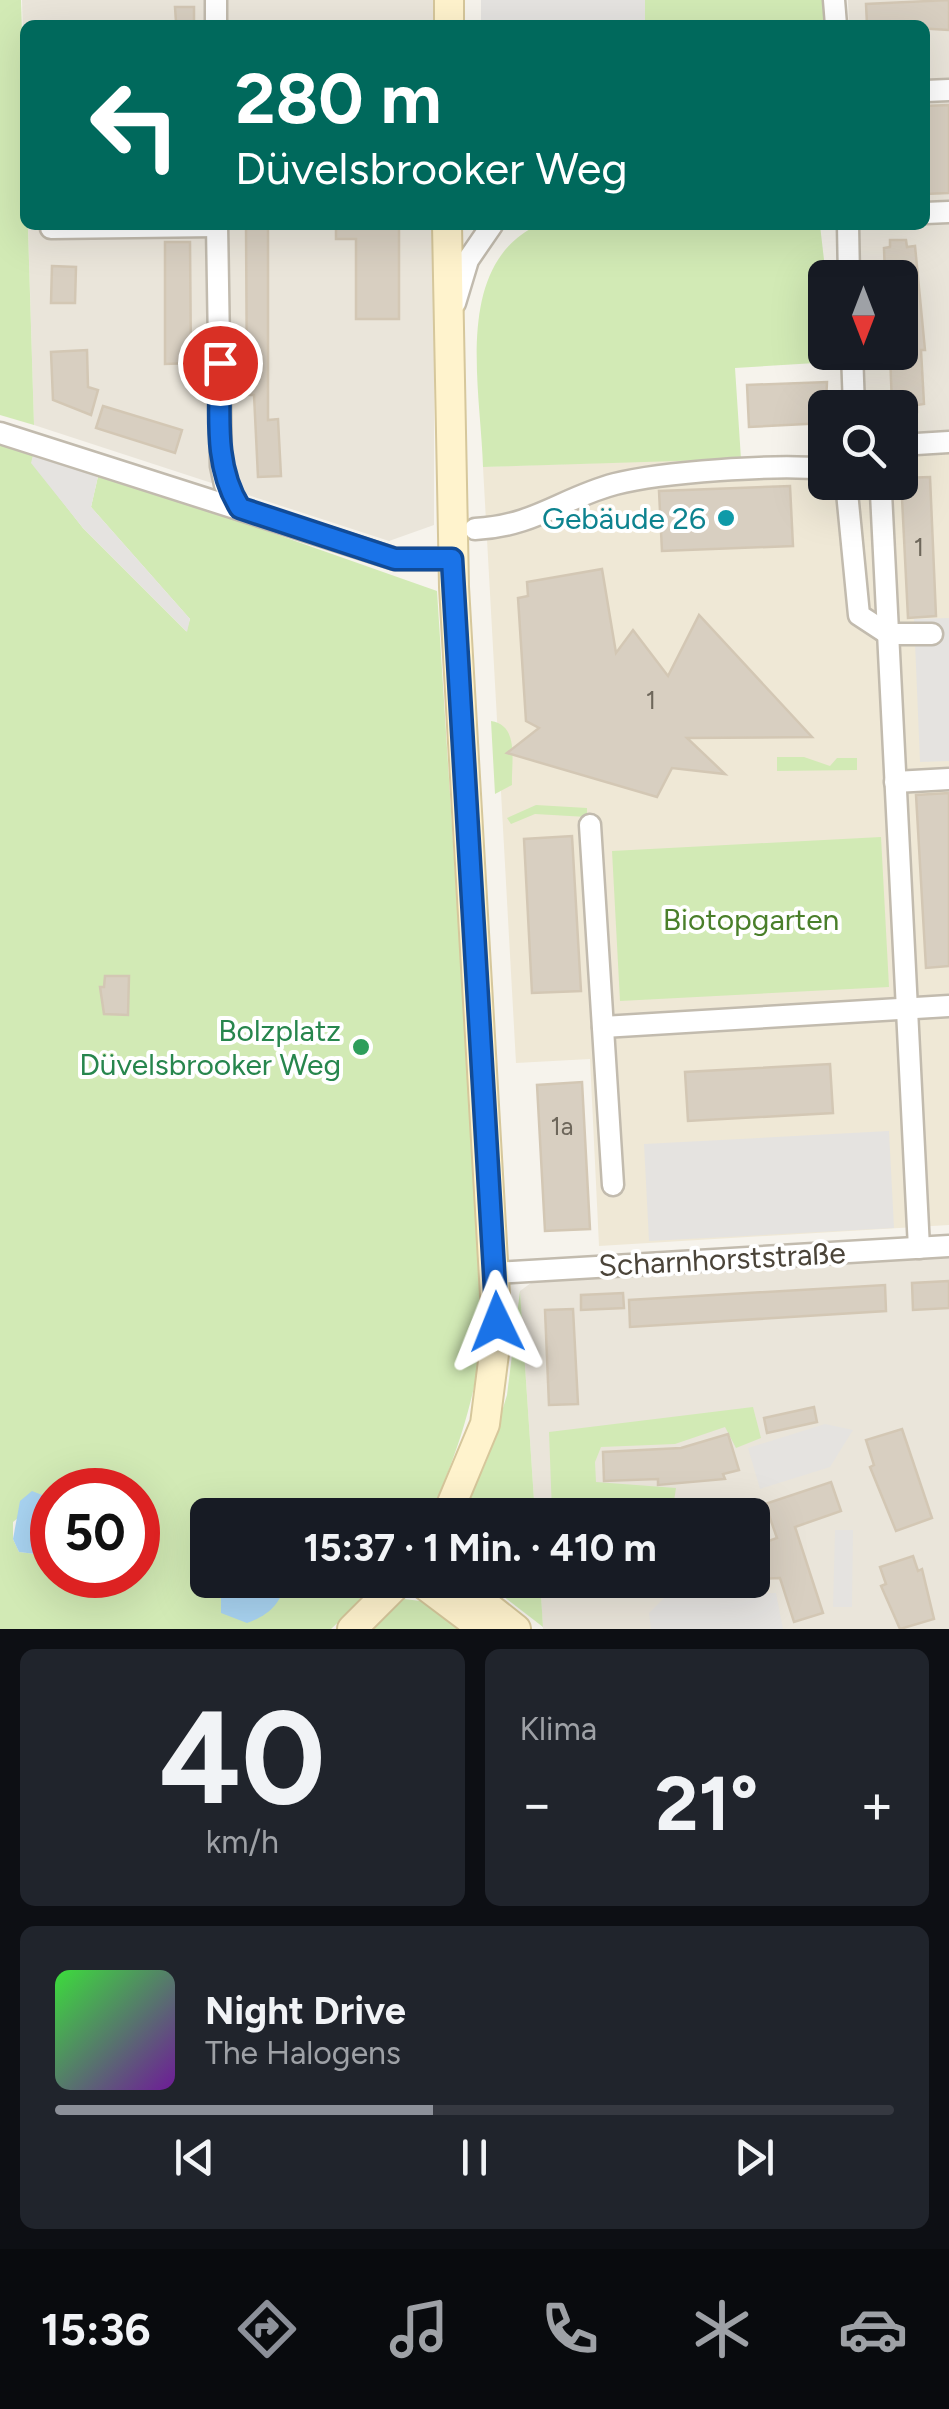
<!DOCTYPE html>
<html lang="de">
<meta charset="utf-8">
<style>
:root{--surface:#171b24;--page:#20242c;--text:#f1f3f6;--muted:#9ea1a6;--line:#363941;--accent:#8c9099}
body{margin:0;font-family:Figtree,sans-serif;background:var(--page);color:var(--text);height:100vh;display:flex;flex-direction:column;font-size:38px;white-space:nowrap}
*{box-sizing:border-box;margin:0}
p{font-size:32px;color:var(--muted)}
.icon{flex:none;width:55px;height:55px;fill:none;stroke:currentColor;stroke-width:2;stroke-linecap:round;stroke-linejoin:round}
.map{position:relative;height:1629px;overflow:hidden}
.panel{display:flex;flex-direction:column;gap:20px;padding:20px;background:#0d0f14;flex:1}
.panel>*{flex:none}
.guide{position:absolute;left:20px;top:20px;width:910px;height:210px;border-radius:15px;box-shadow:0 10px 40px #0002;background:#00695c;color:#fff;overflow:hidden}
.needle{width:65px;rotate:180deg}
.fabs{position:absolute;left:808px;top:260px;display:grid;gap:20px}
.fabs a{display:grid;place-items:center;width:110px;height:110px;border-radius:15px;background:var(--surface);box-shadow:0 10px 40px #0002;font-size:50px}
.speed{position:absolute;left:30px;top:1468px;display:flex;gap:20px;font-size:50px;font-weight:700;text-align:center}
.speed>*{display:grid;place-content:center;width:130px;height:130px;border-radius:50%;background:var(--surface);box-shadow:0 10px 40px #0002;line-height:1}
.speed .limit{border:15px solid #d22;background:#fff;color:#111}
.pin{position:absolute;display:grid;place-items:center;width:85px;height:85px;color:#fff;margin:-42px;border:5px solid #fff;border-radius:50%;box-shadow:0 2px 10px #0007}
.me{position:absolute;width:110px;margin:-55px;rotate:358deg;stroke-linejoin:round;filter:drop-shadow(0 0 8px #0008)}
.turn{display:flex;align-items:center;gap:35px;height:210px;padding:0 50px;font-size:45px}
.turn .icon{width:130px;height:130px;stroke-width:2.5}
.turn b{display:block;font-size:70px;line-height:85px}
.big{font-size:75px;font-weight:700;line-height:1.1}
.panel .tile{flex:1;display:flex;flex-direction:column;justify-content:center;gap:15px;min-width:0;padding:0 35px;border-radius:15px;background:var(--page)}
.panel .dial{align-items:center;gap:0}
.dial b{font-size:130px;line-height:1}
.song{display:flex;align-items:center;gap:30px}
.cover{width:120px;height:120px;border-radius:15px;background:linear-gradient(135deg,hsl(120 70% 55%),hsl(280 70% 35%))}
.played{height:10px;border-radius:5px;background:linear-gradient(90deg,var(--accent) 45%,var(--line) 45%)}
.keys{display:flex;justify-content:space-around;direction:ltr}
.heat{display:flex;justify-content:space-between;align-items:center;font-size:55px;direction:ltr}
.panel .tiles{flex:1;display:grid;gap:20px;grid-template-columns:1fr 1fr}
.tile:last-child{grid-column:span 2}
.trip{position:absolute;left:190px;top:1498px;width:580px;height:100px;border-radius:15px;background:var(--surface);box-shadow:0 10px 40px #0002;font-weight:700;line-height:100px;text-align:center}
.dock{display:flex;height:160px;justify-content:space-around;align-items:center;background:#090b0e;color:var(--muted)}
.dock .icon{width:70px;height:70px}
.dock .current{color:var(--accent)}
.dock b{font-size:45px;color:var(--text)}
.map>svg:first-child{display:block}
.residential{fill:#eae5da}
.education{fill:#efe8d6}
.green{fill:#d2eab5;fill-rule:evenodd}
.parking{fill:#e5e3e0}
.water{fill:#a9d4f2}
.building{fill:#d8cfc1;stroke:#d3c7b4;stroke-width:2.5}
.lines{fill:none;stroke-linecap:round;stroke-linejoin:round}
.street-casing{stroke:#c2bbae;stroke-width:25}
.secondary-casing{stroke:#d6c79b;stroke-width:32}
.street{stroke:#fff;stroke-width:20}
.secondary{stroke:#fff3cd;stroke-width:28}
.route-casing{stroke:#114b97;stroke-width:25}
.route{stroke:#1a73e8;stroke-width:18}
.culture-dot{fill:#0f9aa8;stroke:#fff;stroke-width:4}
.leisure-dot{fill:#2e9e5b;stroke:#fff;stroke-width:4}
.labels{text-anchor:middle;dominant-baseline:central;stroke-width:8;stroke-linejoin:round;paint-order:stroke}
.number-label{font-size:25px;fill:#6e675b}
.culture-label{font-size:30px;fill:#0d838f;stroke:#fff;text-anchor:end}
.park-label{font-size:30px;fill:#4a7f2a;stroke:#fff}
.leisure-label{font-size:30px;fill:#27864d;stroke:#fff;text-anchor:end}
.street-label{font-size:30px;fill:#4b4439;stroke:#fff}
</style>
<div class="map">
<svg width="949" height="1629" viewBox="0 0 949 1629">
<rect width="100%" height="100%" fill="#f6f3ec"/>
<g class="residential">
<path d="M 22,0 L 434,0 L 434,25 L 25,25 L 25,111 Z"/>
<path d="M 848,0 L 949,0 L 949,447 L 900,450 L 900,408 L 865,407 L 862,353 L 900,352 L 900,278 L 859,277 L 857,225 L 925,225 L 925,25 L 849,25 Z"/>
<path d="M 28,225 L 434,225 L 434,525 L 389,541 L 34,425 Z"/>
<path d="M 949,1256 L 949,1629 L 543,1629 L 540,1580 L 752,1580 L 752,1515 L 535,1515 L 520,1291 L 535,1280 Z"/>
</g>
<path class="education" d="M 949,447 L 949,1225 L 599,1246 L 590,1059 L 516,1063 L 483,467 L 825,455 L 825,482 L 900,482 L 900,450 Z"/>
<g class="green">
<path d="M 0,0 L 21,0 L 34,425 L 0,415 Z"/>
<path d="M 645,0 L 827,0 L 828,25 L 645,25 Z"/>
<path d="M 538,225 L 820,225 L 826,277 L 825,352 L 831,353 L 832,362 L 735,368 L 741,459 L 483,467 C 481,390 452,265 538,225 Z"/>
<path d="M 0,440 L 34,451 L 32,463 L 83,528 L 186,631 L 190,619 L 91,507 L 99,472 L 437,591 L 484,1328 C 476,1396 458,1453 430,1515 L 208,1515 L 208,1580 L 383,1580 L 331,1629 L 0,1629 ZM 52,1490 L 138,1490 L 138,1575 L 52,1575 L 52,1556 L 19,1552 L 13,1539 L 13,1522 L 48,1494 L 52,1499 Z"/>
<path d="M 491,721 C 520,725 511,763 512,785 L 495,794 Z"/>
<path d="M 777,757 L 804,757 L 830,766 L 837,758 L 857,758 L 857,770 L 777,771 Z"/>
<path d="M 536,805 L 587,808 L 587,817 L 535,814 L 511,824 L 507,818 Z"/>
<path d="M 881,837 L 889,987 L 620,1001 L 612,851 Z"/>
<path d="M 520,1291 L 535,1515 L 462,1515 L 487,1460 L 507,1395 Z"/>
<path d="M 753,1407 L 761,1438 L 736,1448 L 725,1427 L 675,1444 L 601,1447 L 595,1462 L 596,1482 L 676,1488 L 672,1514 L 552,1512 L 549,1432 Z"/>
<path d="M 482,1580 L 540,1580 L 543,1627 Z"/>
<path d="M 404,1599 L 437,1603 L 470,1629 L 373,1629 Z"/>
</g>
<g class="parking">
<rect x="481" y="0" width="164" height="25"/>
<path d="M 34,451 L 99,472 L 91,507 L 190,619 L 187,632 L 83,528 L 31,463 Z"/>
<path d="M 949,618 L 949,761 L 920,762 L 914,619 Z"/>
<path d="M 889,1131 L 894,1228 L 649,1241 L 644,1144 Z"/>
<path d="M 825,1424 L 853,1430 L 830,1467 L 760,1489 L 748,1448 Z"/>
<path d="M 835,1530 L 853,1530 L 852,1607 L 833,1607 Z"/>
<path d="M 776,1593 L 783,1629 L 651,1629 L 649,1613 L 668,1594 Z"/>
</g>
<g class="water">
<path d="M 32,1491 L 52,1499 L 52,1556 L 19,1552 L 13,1539 L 20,1501 Z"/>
<path d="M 221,1580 L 286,1580 C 281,1604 269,1615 247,1623 L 221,1613 Z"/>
</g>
<g class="building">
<path d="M 949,0 L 949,30 L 867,25 L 866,4 Z"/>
<path d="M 175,7 L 194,7 L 194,22 L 176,22 Z"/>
<path d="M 949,105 L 949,193 L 925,194 L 925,106 Z"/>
<path d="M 246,225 L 268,225 L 268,420 L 278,419 L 281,476 L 258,477 L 254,395 L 247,395 Z"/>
<path d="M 336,225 L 399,225 L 399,319 L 356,319 L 356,239 L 336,239 Z"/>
<path d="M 890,240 L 906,240 L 907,247 L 915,246 L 925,350 L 921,350 L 924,404 L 917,405 L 917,412 L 900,413 L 900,406 L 892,406 L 890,352 L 900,352 L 900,278 L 885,278 L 884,248 L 890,247 Z"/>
<path d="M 165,242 L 190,242 L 191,363 L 165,364 Z"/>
<path d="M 52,266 L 76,267 L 75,303 L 51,303 Z"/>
<path d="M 87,350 L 88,387 L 98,390 L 91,415 L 53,400 L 51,352 Z"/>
<path d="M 827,382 L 825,423 L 749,427 L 747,385 Z"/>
<path d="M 103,406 L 182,430 L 175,453 L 96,428 Z"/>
<path d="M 930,477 L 936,616 L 908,618 L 901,478 Z"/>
<path d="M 790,486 L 793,546 L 662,551 L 659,491 Z"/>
<path d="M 602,569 L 616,653 L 633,630 L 668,676 L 699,615 L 812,737 L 687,738 L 725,774 L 672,768 L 657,797 L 507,753 L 539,728 L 526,721 L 518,598 L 528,596 L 527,582 Z"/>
<path d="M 949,793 L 949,966 L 926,968 L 916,795 Z"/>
<path d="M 572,836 L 581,991 L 532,993 L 524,839 Z"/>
<path d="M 105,976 L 129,976 L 128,1015 L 104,1014 L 100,987 L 104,987 Z"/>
<path d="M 830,1064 L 833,1113 L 688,1121 L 685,1072 Z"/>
<path d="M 582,1082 L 590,1229 L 545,1231 L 537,1085 Z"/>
<path d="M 949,1281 L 949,1308 L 913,1310 L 912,1283 Z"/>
<path d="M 885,1285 L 886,1311 L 630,1327 L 629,1300 Z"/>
<path d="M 623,1293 L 624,1308 L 581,1310 L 581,1295 Z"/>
<path d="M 573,1309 L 578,1404 L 549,1405 L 545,1310 Z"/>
<path d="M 814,1407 L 817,1422 L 767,1433 L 764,1418 Z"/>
<path d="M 902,1429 L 932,1518 L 896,1531 L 870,1467 L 874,1465 L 866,1440 Z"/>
<path d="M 728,1434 L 739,1470 L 723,1474 L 725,1479 L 658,1485 L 658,1479 L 604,1481 L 603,1452 L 681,1448 Z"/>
<path d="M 831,1482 L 841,1511 L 795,1527 L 823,1613 L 794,1622 L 780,1578 L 752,1579 L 752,1547 L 777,1538 L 765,1504 Z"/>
<path d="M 913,1556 L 918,1571 L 922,1569 L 934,1619 L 900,1629 L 881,1586 L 886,1584 L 880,1567 Z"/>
</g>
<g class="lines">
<defs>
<g id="street">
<path d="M 216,0 L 216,25"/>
<path d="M 834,0 L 836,25"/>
<path d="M 925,91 L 949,90"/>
<path d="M 925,213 L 949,212"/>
<path d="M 217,225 L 221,466 L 225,485 L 240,508"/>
<path d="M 848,225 L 849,278"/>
<path d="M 51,228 L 217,226"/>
<path d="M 455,303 L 468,260 L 492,225"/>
<path d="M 852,352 L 854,408"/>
<path d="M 0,433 L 395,559 L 452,559"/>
<path d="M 900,445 L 949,442"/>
<path d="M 846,482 L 859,615 L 888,634 L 932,634"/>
<path d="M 881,493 L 919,1248"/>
<path d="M 475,529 C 535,526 562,498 615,484 C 662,472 776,464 825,469"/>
<path d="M 895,782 L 949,779"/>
<path d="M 590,825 L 613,1185"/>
<path d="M 603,1027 L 949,1006"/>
<path d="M 495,1273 L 949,1246"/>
</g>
<g id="secondary">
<path d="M 449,25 L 449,0"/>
<path d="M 447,225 L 454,587 L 497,1330 L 485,1424 L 447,1515"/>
<path d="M 418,1580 L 483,1629"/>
<path d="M 454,1580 L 516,1629"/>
<path d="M 352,1629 L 401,1580"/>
</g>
</defs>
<use href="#street" class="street-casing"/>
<use href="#secondary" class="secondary-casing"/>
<use href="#street" class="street"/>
<use href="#secondary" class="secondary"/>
</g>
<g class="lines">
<defs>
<path id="route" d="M 220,363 C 220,413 213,465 240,508 L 395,559 L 452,559 L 497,1322"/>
</defs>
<use href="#route" class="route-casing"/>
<use href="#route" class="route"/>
</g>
<circle class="culture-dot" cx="726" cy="518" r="10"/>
<circle class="leisure-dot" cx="361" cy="1047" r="10"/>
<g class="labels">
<g class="number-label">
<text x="919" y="547">1</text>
<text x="651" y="700">1</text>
<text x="562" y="1126">1a</text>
</g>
<g class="culture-label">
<text x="706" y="518">Gebäude 26</text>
</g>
<g class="park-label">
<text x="751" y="919">Biotopgarten</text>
</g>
<g class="leisure-label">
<text x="341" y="1030">Bolzplatz<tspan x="341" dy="34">Düvelsbrooker Weg</tspan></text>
</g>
<g class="street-label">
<text transform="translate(722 1259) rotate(-3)">Scharnhorststraße</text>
</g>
</g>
</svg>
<div class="fabs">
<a><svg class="needle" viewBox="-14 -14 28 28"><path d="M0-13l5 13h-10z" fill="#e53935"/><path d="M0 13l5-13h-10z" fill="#9ea1a6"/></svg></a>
<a><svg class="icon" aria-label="search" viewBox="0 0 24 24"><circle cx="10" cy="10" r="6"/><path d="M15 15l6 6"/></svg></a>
</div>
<div class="speed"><div class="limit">50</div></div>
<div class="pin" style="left:220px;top:363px;background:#d93025"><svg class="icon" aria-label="arrive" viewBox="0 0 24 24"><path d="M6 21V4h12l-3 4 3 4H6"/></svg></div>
<svg class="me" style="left:497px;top:1322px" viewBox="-20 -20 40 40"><path d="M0-17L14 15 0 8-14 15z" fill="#1a73e8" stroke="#fff" stroke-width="4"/></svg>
<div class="trip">15:37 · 1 Min. · 410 m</div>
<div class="guide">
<div class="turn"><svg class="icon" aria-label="left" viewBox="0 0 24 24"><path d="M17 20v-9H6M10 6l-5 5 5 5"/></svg><div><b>280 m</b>Düvelsbrooker Weg</div></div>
</div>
</div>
<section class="panel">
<div class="tiles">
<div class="tile dial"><b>40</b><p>km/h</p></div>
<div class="tile"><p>Klima</p>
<div class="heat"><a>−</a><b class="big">21°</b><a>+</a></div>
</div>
<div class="tile">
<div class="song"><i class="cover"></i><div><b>Night Drive</b><p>The Halogens</p></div></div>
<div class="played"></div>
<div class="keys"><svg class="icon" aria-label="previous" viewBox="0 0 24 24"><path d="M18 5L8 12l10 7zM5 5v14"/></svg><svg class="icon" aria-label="pause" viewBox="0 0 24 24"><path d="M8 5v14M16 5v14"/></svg><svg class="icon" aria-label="next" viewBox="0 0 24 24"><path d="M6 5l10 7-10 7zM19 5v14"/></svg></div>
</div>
</div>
</section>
<nav class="dock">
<b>15:36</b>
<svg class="icon current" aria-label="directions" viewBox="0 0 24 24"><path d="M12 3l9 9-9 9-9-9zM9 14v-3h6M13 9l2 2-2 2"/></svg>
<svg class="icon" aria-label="music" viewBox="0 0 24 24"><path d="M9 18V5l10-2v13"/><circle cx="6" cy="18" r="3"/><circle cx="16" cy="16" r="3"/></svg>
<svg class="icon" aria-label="phone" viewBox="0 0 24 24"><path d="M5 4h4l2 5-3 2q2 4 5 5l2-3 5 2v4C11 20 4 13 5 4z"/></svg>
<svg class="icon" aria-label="climate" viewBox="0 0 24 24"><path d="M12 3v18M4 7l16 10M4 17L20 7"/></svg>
<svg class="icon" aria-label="car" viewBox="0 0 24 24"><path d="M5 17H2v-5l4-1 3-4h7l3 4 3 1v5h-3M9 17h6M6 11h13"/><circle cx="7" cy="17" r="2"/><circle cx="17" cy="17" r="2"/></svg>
</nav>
